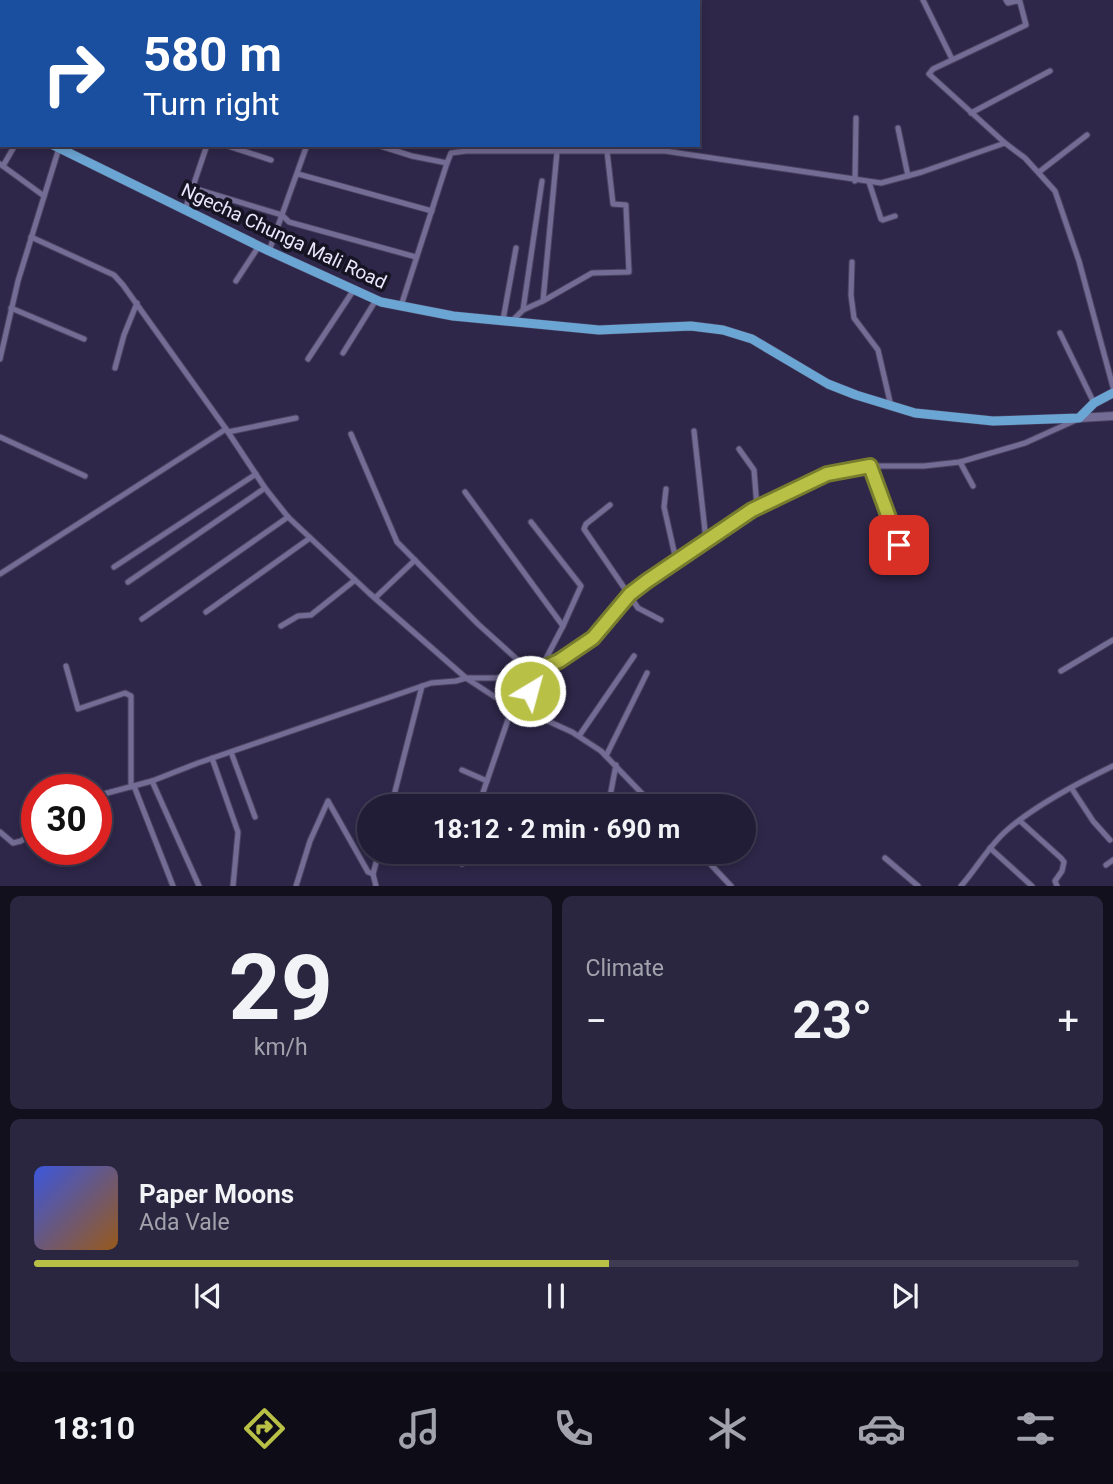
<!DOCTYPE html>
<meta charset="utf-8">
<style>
:root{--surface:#221d37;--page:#2a263f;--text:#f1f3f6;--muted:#a2a2ad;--line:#3f3b52;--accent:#b9c046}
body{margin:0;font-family:Roboto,sans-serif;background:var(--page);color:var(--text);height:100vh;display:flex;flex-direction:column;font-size:26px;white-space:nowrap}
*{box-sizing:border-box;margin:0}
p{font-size:23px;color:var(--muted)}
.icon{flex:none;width:38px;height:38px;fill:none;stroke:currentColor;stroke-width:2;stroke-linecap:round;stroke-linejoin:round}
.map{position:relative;height:886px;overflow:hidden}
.details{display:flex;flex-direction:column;gap:10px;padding:10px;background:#13101e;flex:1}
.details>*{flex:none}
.banner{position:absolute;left:0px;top:0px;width:700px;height:147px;box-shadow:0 4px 10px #0003,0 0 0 2px var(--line);background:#1a4fa0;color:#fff;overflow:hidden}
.speed{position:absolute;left:21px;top:774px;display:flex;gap:14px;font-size:35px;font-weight:700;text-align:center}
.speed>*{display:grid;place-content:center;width:91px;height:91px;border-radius:50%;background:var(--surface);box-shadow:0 4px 10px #0003,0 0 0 2px var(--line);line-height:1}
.speed .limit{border:10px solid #d22;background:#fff;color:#111}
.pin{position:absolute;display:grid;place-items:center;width:60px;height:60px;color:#fff;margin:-30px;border-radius:14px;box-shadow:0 4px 10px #0006}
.me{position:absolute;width:77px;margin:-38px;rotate:37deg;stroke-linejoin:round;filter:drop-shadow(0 0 5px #0008)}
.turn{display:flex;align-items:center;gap:24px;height:147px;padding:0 28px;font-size:32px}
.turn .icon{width:91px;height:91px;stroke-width:2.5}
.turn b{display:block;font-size:49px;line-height:60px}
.big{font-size:52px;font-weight:700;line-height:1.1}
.details .widget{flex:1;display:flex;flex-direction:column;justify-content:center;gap:10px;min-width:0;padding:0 24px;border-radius:10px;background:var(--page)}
.details .dial{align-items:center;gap:0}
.dial b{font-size:91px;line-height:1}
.song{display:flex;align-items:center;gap:21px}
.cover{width:84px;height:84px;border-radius:10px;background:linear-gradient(135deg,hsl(230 70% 55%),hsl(30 70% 35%))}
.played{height:7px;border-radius:4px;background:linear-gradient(90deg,var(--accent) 55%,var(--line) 55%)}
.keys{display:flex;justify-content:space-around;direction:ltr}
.heat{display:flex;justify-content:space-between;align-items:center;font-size:38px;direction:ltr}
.details .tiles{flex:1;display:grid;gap:10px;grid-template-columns:1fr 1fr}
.widget:last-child{grid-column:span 2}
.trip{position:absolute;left:357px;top:794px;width:399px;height:70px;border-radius:35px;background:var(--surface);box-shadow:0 4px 10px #0003,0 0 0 2px var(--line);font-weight:700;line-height:70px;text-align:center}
.tab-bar{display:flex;height:112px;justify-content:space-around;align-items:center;background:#0e0c16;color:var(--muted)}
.tab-bar .icon{width:49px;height:49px}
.tab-bar .active{color:var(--accent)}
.tab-bar b{font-size:32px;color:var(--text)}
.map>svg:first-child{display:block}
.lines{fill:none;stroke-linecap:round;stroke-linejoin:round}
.street-casing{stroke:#4a4260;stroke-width:7}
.secondary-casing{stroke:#4a4260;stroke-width:10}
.primary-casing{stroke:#4a4260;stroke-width:10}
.street{stroke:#736c94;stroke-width:5}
.secondary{stroke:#736c94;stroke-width:8}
.primary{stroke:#6ba5d3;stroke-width:9}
.route-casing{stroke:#787d2e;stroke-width:18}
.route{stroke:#b9c046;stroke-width:12}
.labels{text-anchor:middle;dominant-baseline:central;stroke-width:7;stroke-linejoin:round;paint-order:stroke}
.street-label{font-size:19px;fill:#ebe7fe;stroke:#161322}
</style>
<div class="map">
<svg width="1113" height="886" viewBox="0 0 1113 886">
<rect width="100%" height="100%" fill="#2e2749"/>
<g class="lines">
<defs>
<g id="street">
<path d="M 7,0 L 13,2"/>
<path d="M 165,0 L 171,2"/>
<path d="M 328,0 L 333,2"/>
<path d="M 621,0 L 623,2"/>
<path d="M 647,0 L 648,2"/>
<path d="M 923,0 L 952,59"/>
<path d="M 129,2 L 129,0"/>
<path d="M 211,2 L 211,0"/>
<path d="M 0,46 L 2,47"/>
<path d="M 0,76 L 2,77"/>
<path d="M 971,113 L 1050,71"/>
<path d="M 898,128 L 908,176"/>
<path d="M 1005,143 L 929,74 L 933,69 L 1026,25 L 1020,2 L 1016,1 L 1008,3 L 1006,0"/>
<path d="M 225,145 L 271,160"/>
<path d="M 377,145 L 412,156 L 447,163 L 401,306"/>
<path d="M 447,163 L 451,153 L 466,151 L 665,151 L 881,183 L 922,172 L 1005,143 L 1025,158 L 1055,191 L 1079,261 L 1113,387"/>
<path d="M 0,164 L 44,196"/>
<path d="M 3,166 L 15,145"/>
<path d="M 1039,172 L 1087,135"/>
<path d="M 298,174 L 432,211"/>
<path d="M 855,181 L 856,118"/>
<path d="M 869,182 L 881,219 L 883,220 L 895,216"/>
<path d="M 193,188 L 282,215 L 289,222 L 416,257"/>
<path d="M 185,210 L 207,145"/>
<path d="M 31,237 L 114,275 L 123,285 L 226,429 L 265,488 L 288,517 L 369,593 L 466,678 L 495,697 L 572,732 L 601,751 L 655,807"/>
<path d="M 269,251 L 307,145"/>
<path d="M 852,262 L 851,295 L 854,318 L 878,350 L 891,406"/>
<path d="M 236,281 L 259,246"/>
<path d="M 543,301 L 592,273 L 629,272 L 626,207 L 626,205 L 613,204 L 607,151"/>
<path d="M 11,308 L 84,339"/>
<path d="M 523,310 L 542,181"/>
<path d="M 503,320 L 516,248"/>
<path d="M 512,321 L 523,310 L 543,301 L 557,152"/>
<path d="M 1060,333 L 1094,403"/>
<path d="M 343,353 L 376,300"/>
<path d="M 0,359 L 18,281 L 59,148"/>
<path d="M 308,359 L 353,291"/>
<path d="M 115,368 L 124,335 L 137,303"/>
<path d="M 694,431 L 706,540"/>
<path d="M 228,432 L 296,418"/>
<path d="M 351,434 L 397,542 L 478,624 L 531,672"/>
<path d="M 0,437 L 85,476"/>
<path d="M 739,449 L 754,470 L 757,507"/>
<path d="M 960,462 L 973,486"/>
<path d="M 870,466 L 899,545"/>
<path d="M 666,489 L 664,507 L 676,560"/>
<path d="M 465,492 L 563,626 L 540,670"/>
<path d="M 610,505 L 586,524 L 584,529 L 638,608 L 661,620"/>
<path d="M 531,522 L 581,586 L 563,626"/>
<path d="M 114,567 L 256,474"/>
<path d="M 0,574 L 226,429"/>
<path d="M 128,582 L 265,488"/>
<path d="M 375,598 L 415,560"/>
<path d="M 206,612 L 310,538"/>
<path d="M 142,619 L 288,517"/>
<path d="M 281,626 L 298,616 L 311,615 L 355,580"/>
<path d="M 66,666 L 78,709 L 125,693 L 131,696 L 131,787"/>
<path d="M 1061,671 L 1113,640"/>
<path d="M 524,710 L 536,671"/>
<path d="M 579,736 L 634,656"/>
<path d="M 231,752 L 255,817"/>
<path d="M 606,756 L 647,673"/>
<path d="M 212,758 L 238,832 L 233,886"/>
<path d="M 462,770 L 487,781"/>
<path d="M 152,781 L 199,886"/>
<path d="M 134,786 L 173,886"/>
<path d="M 1072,789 L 1093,821 L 1110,840"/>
<path d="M 96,796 L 152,781 L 198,763 L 431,683 L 456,681 L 466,678 L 496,678 L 531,672 L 560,661 L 593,638 L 630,595 L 674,561 L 752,510 L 827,474 L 870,466 L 924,466 L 960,462 L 1025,443 L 1076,420"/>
<path d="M 391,807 L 422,686"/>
<path d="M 478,807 L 513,705"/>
<path d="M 608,807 L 616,765"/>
<path d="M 1020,821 L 1061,858 L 1064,862 L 1062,871 L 1055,881 L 1057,886"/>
<path d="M 0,832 L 13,843 L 21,841 L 37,829"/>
<path d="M 990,848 L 1032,886"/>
<path d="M 699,852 L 731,886"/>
<path d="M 598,858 L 599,852"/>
<path d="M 885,858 L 918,886"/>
<path d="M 462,864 L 464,852"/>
<path d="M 1106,865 L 1113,860"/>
<path d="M 296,886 L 310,841 L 328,801 L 368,872 L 373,874"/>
<path d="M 376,886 L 373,874 L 379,852"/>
<path d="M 961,886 C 977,868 988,847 1006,831 C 1033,807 1080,782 1113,766"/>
</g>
<path id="secondary" d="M 1079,418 L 1113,416"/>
<g id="primary">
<path d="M 0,119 L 2,120"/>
<path d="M 53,145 L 269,251 L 381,302 L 453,316 L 599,330 L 691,326 L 723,330 L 752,339 L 828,384 L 856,395 L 915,413 L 993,421 L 1079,418 L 1094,403 L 1113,393"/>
</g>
</defs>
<use href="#street" class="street-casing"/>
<use href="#secondary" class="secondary-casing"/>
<use href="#primary" class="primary-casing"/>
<use href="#street" class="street"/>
<use href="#secondary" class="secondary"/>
<use href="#primary" class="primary"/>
</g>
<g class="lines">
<defs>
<path id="route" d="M 530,691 L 536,671 L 559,661 L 593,638 L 630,594 L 647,581 L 752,510 L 827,474 L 870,466 L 899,545"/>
</defs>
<use href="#route" class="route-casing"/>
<use href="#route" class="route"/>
</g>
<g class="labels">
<g class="street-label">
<text transform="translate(284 236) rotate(25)">Ngecha Chunga Mali Road</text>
</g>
</g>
</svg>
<div class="speed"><div class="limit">30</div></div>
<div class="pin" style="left:899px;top:545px;background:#d93025"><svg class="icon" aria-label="arrive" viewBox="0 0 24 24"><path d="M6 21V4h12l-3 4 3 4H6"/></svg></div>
<svg class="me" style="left:530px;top:691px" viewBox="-20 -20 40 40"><circle r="17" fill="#b9c046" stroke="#fff" stroke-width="3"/><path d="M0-11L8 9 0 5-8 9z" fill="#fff"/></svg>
<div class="trip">18:12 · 2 min · 690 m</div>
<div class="banner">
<div class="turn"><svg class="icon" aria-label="right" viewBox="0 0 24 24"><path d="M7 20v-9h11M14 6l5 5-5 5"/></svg><div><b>580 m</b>Turn right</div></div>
</div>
</div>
<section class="details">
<div class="tiles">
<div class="widget dial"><b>29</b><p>km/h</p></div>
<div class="widget"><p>Climate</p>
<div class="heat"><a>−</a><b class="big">23°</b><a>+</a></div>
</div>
<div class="widget">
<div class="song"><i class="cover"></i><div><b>Paper Moons</b><p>Ada Vale</p></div></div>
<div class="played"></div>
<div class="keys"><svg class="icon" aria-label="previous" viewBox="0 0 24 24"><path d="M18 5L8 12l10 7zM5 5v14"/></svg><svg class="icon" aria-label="pause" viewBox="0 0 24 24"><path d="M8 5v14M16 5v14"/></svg><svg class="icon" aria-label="next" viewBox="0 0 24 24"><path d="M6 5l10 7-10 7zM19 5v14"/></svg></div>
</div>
</div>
</section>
<nav class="tab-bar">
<b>18:10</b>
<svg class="icon active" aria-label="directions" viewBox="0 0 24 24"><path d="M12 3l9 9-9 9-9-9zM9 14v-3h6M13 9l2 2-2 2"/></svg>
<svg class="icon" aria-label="music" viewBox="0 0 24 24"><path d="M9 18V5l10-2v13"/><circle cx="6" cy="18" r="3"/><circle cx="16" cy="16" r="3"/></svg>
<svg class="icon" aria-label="phone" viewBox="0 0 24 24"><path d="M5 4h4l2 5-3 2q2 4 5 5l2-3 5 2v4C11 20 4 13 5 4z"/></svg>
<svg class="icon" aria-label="climate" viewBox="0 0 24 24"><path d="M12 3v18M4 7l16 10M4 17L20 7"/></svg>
<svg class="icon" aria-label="car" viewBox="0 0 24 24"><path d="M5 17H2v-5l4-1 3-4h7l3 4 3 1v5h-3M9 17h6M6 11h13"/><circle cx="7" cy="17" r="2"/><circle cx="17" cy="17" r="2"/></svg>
<svg class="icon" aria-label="filters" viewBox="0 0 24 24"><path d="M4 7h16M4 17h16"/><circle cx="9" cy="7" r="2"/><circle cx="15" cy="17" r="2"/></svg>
</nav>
